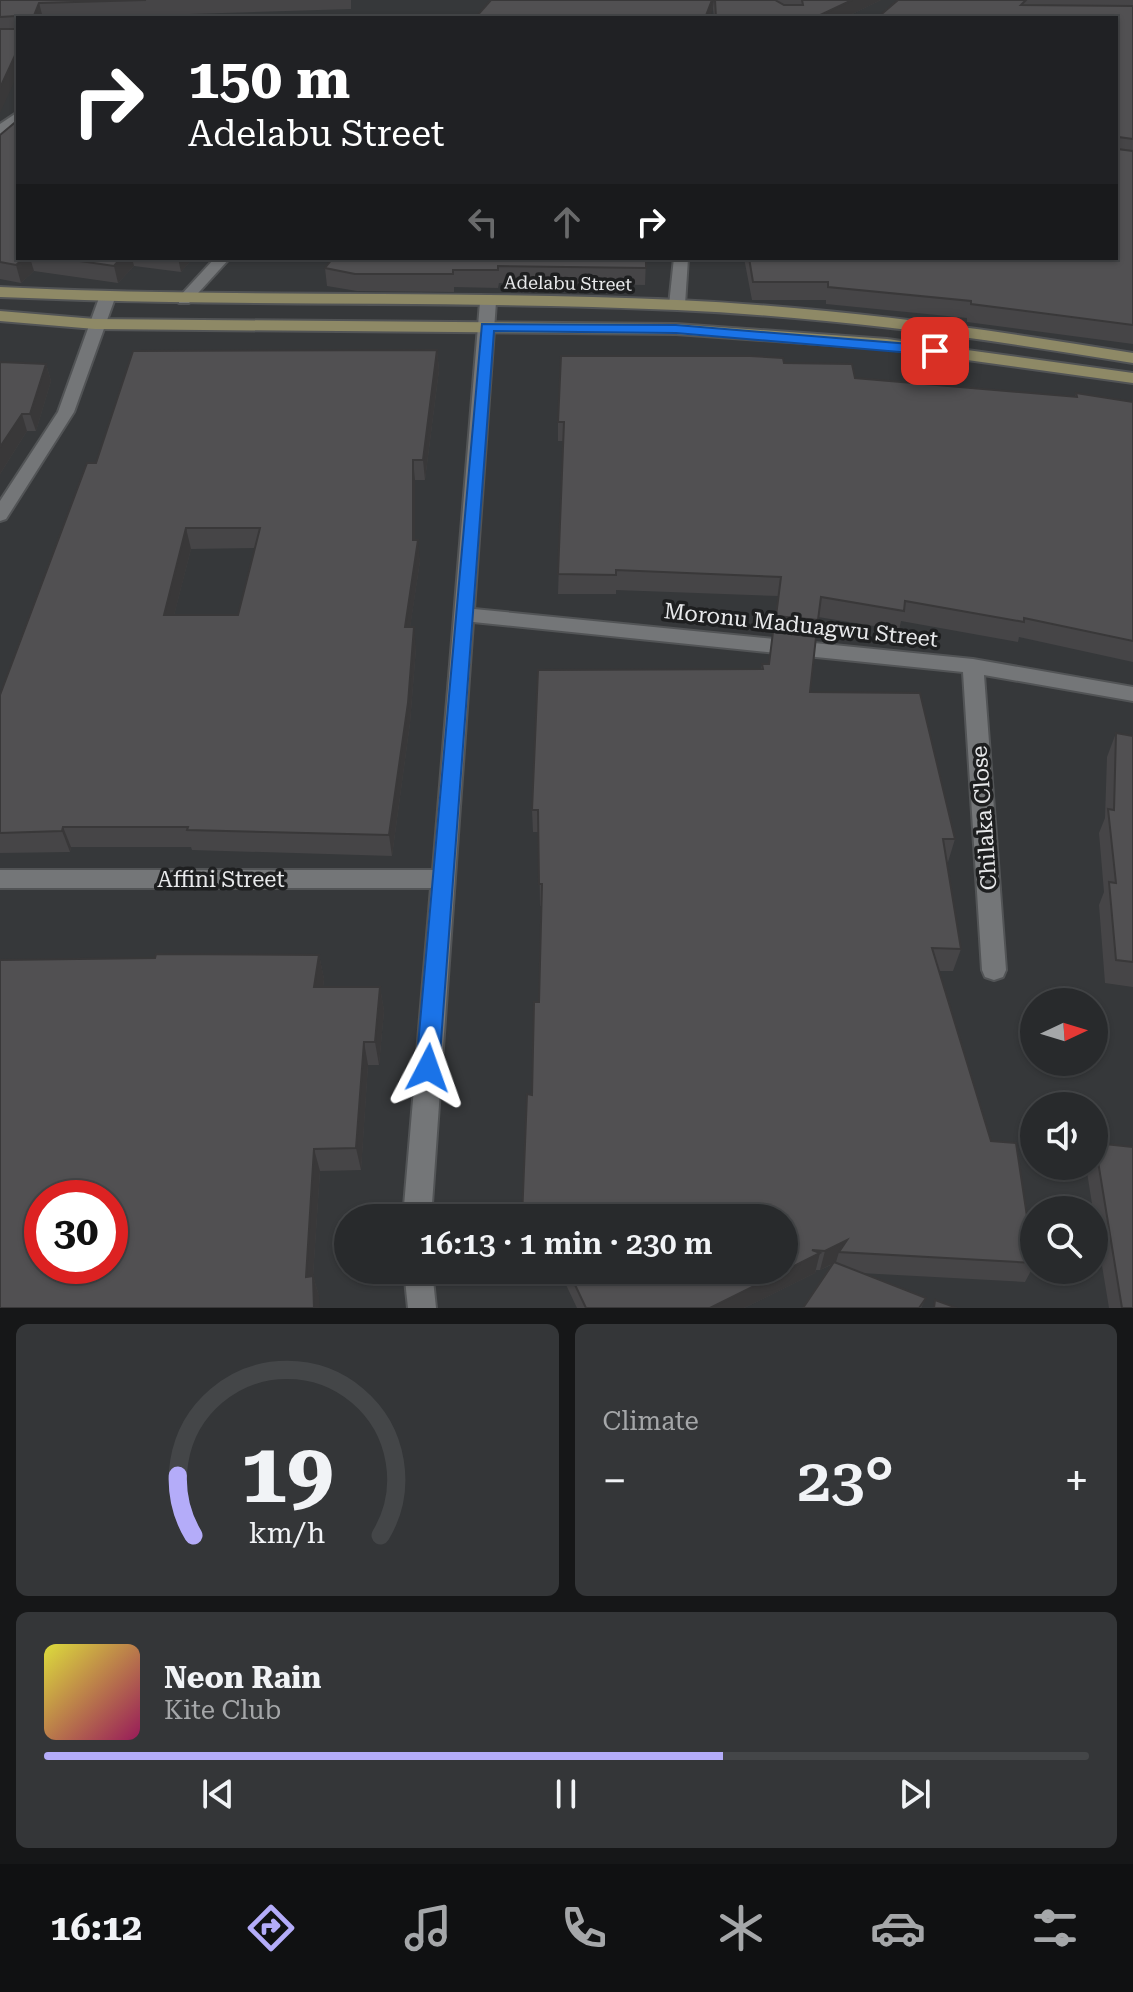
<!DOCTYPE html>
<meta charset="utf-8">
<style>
:root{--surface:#282a2c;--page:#343638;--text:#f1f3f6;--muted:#a5a7a9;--line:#444648;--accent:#b4acf9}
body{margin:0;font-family:"Roboto Serif",serif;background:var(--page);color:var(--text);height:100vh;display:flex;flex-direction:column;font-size:30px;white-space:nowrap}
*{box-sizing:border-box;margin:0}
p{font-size:26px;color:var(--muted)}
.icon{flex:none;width:44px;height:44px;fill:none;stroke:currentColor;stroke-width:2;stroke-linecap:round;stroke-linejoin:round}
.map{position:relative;height:1308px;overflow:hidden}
.sheet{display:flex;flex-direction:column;gap:16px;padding:16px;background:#161718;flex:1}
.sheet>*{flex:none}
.hud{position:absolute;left:16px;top:16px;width:1102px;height:244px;border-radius:0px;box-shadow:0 2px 6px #0004,0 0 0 2px var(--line);background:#202124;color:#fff;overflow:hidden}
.needle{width:52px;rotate:86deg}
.buttons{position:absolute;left:1020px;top:988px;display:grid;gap:16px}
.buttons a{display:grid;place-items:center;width:88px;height:88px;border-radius:50%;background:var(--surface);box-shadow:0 2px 6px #0004,0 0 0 2px var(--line);font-size:40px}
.speed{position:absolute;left:24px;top:1180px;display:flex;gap:16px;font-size:40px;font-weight:700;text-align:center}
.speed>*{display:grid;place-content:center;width:104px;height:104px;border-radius:50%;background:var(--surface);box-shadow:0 2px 6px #0004,0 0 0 2px var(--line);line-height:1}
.speed .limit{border:12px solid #d22;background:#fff;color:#111}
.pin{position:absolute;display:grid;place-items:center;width:68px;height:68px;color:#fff;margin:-34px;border-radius:16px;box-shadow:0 4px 12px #0006}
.me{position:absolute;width:88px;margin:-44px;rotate:4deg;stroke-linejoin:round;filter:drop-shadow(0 0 6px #0008)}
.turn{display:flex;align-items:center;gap:28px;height:168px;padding:0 40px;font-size:36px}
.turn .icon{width:104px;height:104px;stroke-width:2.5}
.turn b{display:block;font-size:56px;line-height:68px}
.lanes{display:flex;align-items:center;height:76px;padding:0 40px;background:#0003;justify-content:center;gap:40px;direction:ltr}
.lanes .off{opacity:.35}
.big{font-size:60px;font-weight:600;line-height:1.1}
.sheet .tile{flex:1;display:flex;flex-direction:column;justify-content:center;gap:12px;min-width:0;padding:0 28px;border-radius:12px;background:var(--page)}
.sheet .dial{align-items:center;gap:0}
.dial svg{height:208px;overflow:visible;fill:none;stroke:var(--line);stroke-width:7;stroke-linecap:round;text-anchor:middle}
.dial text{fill:var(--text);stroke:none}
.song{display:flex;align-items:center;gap:24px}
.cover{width:96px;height:96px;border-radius:12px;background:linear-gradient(135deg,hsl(60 70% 55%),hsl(330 70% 35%))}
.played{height:8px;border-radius:4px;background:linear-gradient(90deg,var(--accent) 65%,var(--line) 65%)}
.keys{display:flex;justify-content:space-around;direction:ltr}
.heat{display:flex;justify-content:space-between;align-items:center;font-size:44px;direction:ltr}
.sheet .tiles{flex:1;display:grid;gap:16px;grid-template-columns:1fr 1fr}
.tile:last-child{grid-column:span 2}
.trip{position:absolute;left:334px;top:1204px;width:464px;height:80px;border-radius:40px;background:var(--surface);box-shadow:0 2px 6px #0004,0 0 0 2px var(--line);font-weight:600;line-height:80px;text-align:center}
.tabs{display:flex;height:128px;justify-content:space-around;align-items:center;background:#101112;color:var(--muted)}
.tabs .icon{width:56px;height:56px}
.tabs .active{color:var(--accent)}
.tabs b{font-size:36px;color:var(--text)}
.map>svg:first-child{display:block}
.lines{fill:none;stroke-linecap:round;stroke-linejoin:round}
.street-casing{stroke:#525456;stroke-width:4}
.secondary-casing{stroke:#525456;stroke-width:4}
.street{fill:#747678;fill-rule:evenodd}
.secondary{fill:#8e8966;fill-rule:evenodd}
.wall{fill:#464547;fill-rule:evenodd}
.shaded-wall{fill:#393839}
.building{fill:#515052;stroke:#393839;stroke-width:2;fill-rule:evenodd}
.route{fill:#1a73e8;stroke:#114b97;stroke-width:2}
.labels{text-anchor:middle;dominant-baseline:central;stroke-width:7;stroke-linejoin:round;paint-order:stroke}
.far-street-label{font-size:18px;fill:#e8e9eb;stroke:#1e1f20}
.street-label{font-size:22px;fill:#e8e9eb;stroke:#1e1f20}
</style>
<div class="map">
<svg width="1133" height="1308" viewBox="0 0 1133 1308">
<rect width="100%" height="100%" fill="#36383a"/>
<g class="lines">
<defs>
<g id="street">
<path d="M 18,112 L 18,123 L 0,135 L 0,124 Z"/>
<path d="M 215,258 L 230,258 L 189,303 L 179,303 L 179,297 Z"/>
<path d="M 674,258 L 688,258 L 685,305 L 677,310 L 669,305 Z"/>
<path d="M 107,293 L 115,298 L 74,412 L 6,519 L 0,521 L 0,501 L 58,412 L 99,298 Z"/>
<path d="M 488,297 L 496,302 L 474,609 L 973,659 L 1133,687 L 1133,701 L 984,675 L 1006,970 L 1003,977 L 994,980 L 985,977 L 982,970 L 963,672 L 473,622 L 431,1218 L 403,1218 L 431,888 L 0,888 L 0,870 L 433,870 L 480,302 Z"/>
<path d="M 404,1270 L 432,1270 L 436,1308 L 408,1308 Z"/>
</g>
<g id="secondary">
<path d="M 0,287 C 226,298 451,290 677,300 C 830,307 982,328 1133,353 L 1133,363 C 982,338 830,317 677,310 C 480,301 282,306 84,300 L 0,297 Z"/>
<path d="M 0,311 L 95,319 L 676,324 L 887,339 L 1133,373 L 1133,383 L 887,349 L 676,334 L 95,329 L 0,321 Z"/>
</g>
</defs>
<use href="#street" class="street-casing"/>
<use href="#secondary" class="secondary-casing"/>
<use href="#street" class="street"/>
<use href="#secondary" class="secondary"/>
</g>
<g class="wall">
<path d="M 0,0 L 351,0 L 351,9 L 58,18 L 18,18 L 0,113 Z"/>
<path d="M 491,0 L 881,0 L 844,18 L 714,18 L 713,8 Z"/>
<path d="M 898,0 L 1133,0 L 1133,344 L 967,322 L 967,318 L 826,304 L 826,300 L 752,300 L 744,258 L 1116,258 Z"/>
<path d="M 0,135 L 18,258 L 193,258 L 181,272 L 134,266 L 118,283 L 34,271 L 21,283 L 0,279 Z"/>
<path d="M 646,258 L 645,285 L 499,283 L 498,288 L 454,287 L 454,292 L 357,291 L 327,286 L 325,268 Z"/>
<path d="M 437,350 L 439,370 L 425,480 L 415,480 L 415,540 L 420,561 L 410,627 L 416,648 L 410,723 L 392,856 L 192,850 L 191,847 L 71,847 L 70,852 L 0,853 L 0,695 L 96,463 ZM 255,548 L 238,615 L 174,615 L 191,549 Z"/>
<path d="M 0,362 L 46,364 L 51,381 L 36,431 L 27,431 L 0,474 Z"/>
<path d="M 784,363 L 855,378 L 1075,397 L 1076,393 L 1133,402 L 1133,662 L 1019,637 L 1018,642 L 901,621 L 899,630 L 818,617 L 815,637 L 810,692 L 955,839 L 948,862 L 947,862 L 961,949 L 953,971 L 939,971 L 991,1141 L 1034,1257 L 1034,1265 L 1025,1282 L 860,1273 L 926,1298 L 921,1308 L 803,1308 L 833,1264 L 820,1270 L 816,1270 L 815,1273 L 744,1308 L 577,1308 L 559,1270 L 784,1270 L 532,1095 L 539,1002 L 541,906 L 540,906 L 539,832 L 533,832 L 532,810 L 761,669 L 762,664 L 769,664 L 778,596 L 616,590 L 616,594 L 558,594 L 563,441 L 558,441 L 558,422 Z"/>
<path d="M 1116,733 L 1133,736 L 1133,987 L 1105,983 L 1099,905 L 1104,892 L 1099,833 L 1105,818 L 1107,757 Z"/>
<path d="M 319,955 L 324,979 L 323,987 L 380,987 L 384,1011 L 379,1065 L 368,1065 L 361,1170 L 320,1171 L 313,1276 L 319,1296 L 155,958 Z"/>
<path d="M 1095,1143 L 1133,1308 L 1109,1308 L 1094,1217 L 1094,1210 L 1093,1210 L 1086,1166 L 1094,1166 Z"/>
</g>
<g class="shaded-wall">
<path d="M 712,0 L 714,0 L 713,8 L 710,18 L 705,18 Z"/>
<path d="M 852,0 L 881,0 L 844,18 L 814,18 Z"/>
<path d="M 39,3 L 43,18 L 33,18 Z"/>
<path d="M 18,49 L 18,74 L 0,113 L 0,88 Z"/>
<path d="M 24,258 L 30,258 L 34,271 L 21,283 L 16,265 Z"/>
<path d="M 121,258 L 132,258 L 134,266 L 118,283 L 114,266 Z"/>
<path d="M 178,258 L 193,258 L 181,272 Z"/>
<path d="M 437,350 L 439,370 L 425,480 L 423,460 Z"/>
<path d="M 46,364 L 51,381 L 36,431 L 30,414 Z"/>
<path d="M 22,414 L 27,431 L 0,474 L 0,447 Z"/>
<path d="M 413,460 L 415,480 L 415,561 L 413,540 Z"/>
<path d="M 186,528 L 191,549 L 169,635 L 164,615 Z"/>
<path d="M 418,540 L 420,561 L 407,648 L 405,627 Z"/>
<path d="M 414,627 L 416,648 L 410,723 L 392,856 L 389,835 Z"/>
<path d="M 63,827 L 71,847 L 70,852 L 62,831 Z"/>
<path d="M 319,955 L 324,979 L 320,1010 L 314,987 Z"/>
<path d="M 380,987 L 384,1011 L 379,1065 L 375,1042 Z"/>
<path d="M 364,1042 L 368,1065 L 361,1170 L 356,1148 Z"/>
<path d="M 314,1149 L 320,1171 L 313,1276 L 319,1296 L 320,1308 L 314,1308 L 306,1277 Z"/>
<path d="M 847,1240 L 839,1252 L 836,1262 L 820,1270 L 825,1251 Z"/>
<path d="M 820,1253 L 815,1273 L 744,1308 L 710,1308 Z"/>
</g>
<g class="building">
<path d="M 0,0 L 146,0 L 39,3 L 33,18 L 18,18 L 18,49 L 0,88 L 0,29 L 16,29 L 16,16 L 0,17 Z"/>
<path d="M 491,0 L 712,0 L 705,18 L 475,18 Z"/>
<path d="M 715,0 L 775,0 L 784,5 L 803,5 L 802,0 L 852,0 L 814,18 L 716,18 Z"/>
<path d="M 898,0 L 1026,0 L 1021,5 L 1133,6 L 1133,139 L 1118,137 L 1118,149 L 1133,151 L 1133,325 L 971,304 L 971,301 L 828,287 L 828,282 L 753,282 L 749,258 L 1116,258 L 1116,18 L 877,18 Z"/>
<path d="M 18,120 L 18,258 L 24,258 L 16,265 L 0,262 L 0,135 Z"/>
<path d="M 59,258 L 121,258 L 114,266 Z"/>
<path d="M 333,258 L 646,258 L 646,268 L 498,266 L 498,270 L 453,270 L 453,274 L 355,274 L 325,268 Z"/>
<path d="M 437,350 L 423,460 L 413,460 L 413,540 L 418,540 L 405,627 L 414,627 L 408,703 L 389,835 L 187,830 L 188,827 L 63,827 L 62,831 L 0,833 L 0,695 L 87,463 L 96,463 L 133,351 ZM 186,528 L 260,528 L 238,615 L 164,615 Z"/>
<path d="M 561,356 L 750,356 L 783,358 L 784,363 L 852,364 L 855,378 L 1077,397 L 1076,393 L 1133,402 L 1133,641 L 1024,618 L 1024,622 L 905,601 L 904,611 L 821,597 L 818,620 L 776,616 L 781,577 L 616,570 L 616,575 L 558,574 L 564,422 L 558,422 Z"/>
<path d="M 0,362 L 46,364 L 30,414 L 22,414 L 0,447 Z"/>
<path d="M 773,632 L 816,637 L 810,692 L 920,693 L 955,839 L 943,839 L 961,949 L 932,948 L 991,1141 L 1016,1143 L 1034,1263 L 839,1252 L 847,1240 L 825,1251 L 812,1250 L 820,1253 L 710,1308 L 586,1308 L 568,1270 L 784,1270 L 784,1218 L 522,1218 L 527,1094 L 532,1095 L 534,1002 L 539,1002 L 542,884 L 539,884 L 538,810 L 532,810 L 538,670 L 763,669 L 762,664 L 769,664 Z"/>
<path d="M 1116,733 L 1133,736 L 1133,962 L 1116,960 L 1109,882 L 1116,883 L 1108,809 L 1114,810 Z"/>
<path d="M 156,954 L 319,955 L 314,987 L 380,987 L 375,1042 L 364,1042 L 356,1148 L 314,1149 L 306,1277 L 313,1276 L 314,1308 L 0,1308 L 0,960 L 155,958 ZM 42,1198 L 110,1198 L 110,1266 L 42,1266 Z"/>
<path d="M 1095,1143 L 1133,1147 L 1133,1308 L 1122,1308 Z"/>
<path d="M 834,1262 L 926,1298 L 919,1308 L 803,1308 Z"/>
<path d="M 935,1300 L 957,1308 L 934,1308 Z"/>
</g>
<path class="route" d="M 482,324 L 676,325 L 935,346 L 943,351 L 935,355 L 676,333 L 494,331 L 439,1068 L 436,1075 L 428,1078 L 419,1075 L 416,1068 Z"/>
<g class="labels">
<g class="far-street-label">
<text transform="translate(568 283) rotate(1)">Adelabu Street</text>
</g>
<g class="street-label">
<text transform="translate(801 625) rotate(6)">Moronu Maduagwu Street</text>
<text transform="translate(984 818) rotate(-94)">Chilaka Close</text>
<text x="221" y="879">Affini Street</text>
</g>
</g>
</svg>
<div class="buttons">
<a><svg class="needle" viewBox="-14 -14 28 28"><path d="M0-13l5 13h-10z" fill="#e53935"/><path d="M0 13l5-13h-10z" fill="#a5a7a9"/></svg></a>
<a><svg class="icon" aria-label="sound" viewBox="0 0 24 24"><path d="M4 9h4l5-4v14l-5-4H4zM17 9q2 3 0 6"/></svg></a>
<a><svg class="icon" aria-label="search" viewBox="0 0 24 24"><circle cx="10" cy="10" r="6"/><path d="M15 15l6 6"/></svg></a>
</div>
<div class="speed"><div class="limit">30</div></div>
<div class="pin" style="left:935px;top:351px;background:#d93025"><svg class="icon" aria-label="arrive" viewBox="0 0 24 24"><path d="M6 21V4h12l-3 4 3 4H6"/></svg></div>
<svg class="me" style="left:428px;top:1068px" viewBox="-20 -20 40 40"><path d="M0-17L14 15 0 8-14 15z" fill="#1a73e8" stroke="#fff" stroke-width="4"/></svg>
<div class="trip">16:13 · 1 min · 230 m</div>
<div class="hud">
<div class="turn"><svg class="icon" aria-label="right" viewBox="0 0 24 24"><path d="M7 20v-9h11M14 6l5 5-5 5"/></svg><div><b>150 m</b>Adelabu Street</div></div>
<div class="lanes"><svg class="icon off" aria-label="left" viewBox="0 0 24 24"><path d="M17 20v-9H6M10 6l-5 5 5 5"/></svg><svg class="icon off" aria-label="ahead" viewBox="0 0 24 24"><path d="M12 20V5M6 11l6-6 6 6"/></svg><svg class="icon" aria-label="right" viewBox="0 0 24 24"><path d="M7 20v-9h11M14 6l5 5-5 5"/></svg></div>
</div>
</div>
<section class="sheet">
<div class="tiles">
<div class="tile dial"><svg viewBox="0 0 100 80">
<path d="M14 69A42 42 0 1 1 86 69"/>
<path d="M14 69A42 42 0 0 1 8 46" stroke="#b4acf9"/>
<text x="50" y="56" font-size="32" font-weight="700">19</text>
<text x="50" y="72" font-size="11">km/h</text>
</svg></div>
<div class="tile"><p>Climate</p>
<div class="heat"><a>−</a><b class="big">23°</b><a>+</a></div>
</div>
<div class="tile">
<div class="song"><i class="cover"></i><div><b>Neon Rain</b><p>Kite Club</p></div></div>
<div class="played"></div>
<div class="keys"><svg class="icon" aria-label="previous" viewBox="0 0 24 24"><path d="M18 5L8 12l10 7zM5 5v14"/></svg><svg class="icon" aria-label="pause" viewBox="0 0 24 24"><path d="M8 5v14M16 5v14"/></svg><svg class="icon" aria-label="next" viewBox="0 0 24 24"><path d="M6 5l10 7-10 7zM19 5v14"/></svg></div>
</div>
</div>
</section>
<nav class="tabs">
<b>16:12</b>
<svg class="icon active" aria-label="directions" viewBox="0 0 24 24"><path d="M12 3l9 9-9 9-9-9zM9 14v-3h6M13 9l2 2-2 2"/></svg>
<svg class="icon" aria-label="music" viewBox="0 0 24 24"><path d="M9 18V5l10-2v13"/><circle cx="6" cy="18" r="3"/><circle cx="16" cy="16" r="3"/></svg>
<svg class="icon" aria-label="phone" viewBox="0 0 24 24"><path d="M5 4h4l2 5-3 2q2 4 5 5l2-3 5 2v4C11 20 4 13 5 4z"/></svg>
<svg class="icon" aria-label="climate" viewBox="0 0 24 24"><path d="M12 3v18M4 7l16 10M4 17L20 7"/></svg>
<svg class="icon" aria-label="car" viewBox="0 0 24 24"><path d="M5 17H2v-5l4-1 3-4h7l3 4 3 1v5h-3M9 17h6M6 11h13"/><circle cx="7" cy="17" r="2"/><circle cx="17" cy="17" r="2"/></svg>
<svg class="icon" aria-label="filters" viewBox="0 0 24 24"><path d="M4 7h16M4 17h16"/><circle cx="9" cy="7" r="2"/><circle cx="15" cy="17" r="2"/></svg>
</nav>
